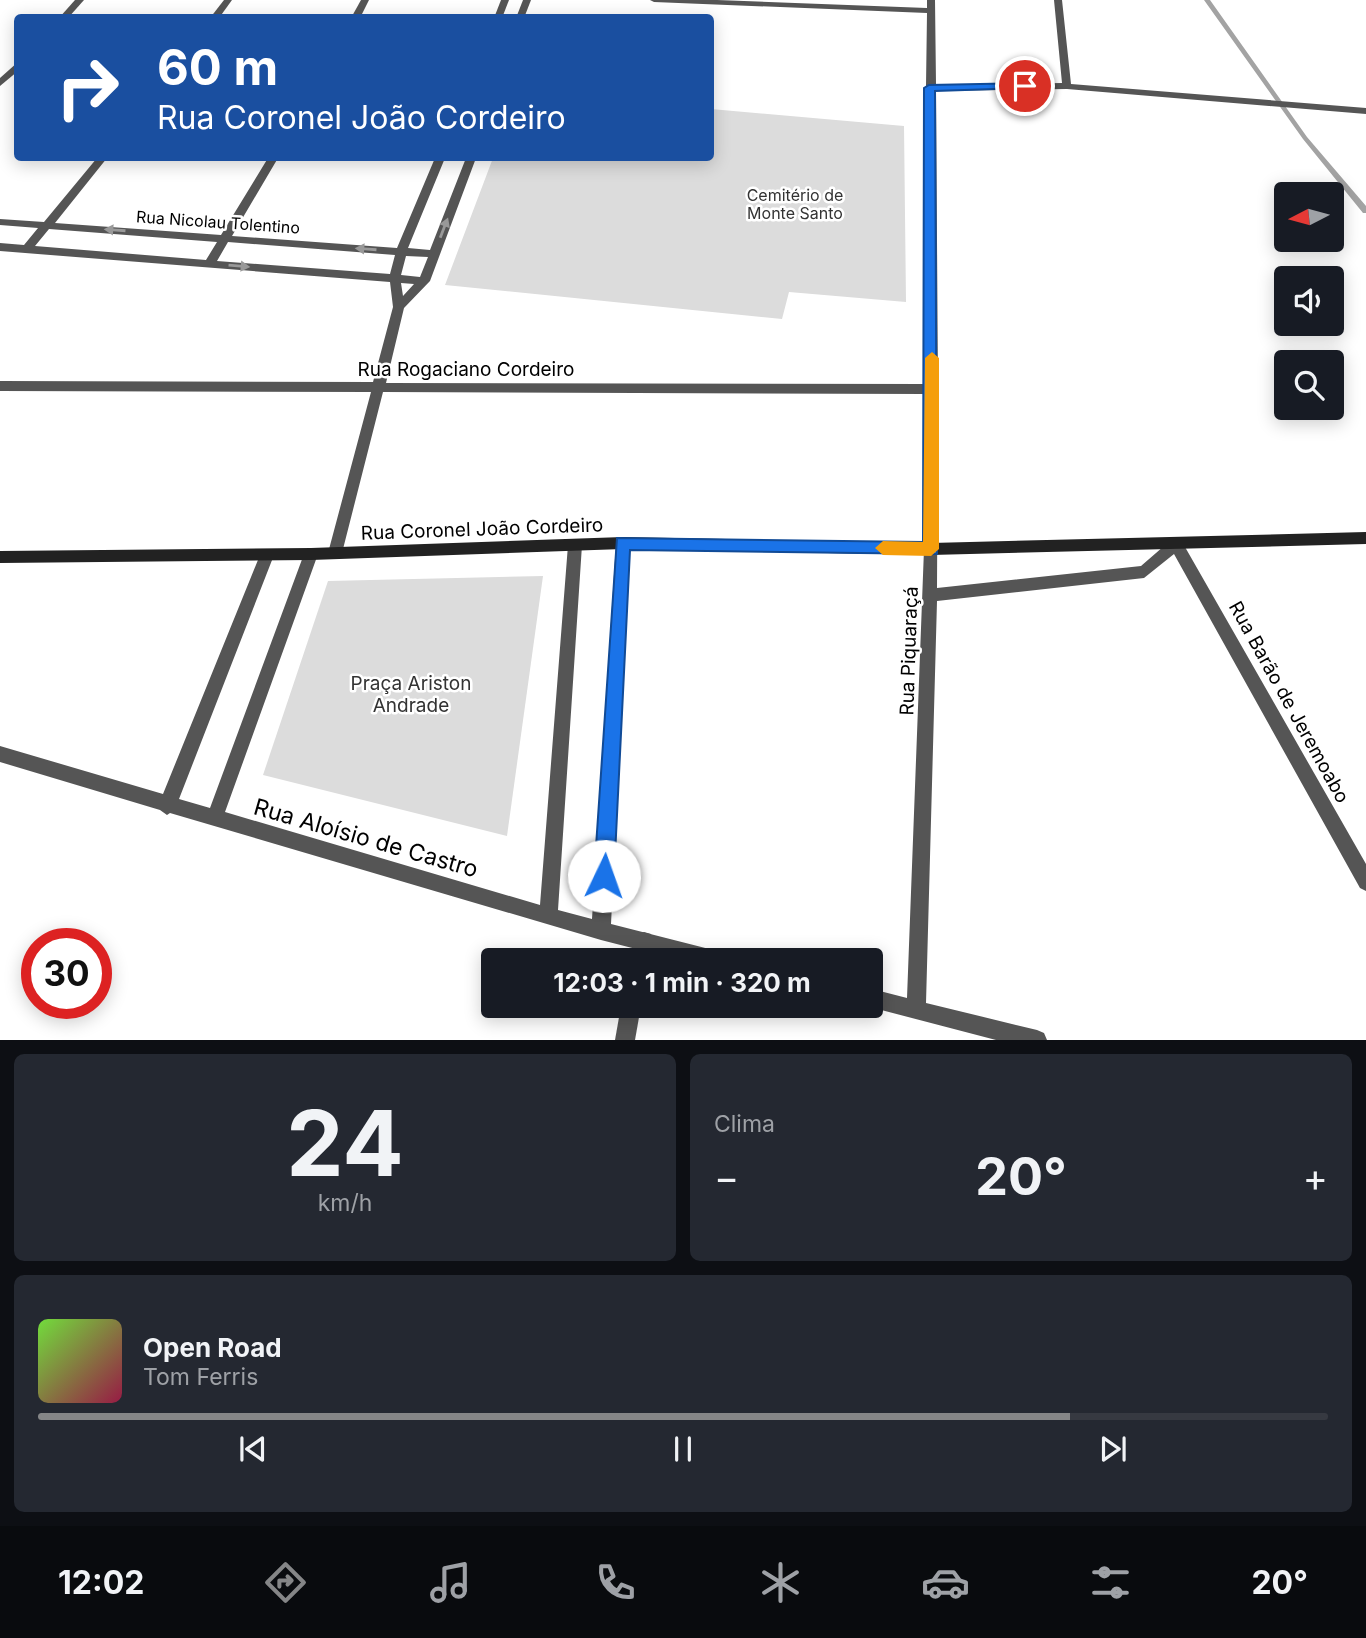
<!DOCTYPE html>
<html lang="pt">
<meta charset="utf-8">
<style>
:root{--surface:#171b24;--page:#242831;--text:#f1f3f6;--muted:#9ea1a6;--line:#363941;--accent:#858687}
body{margin:0;font-family:Inter,sans-serif;background:var(--page);color:var(--text);height:100vh;display:flex;flex-direction:column;font-size:26px;white-space:nowrap}
*{box-sizing:border-box;margin:0}
p{font-size:23px;color:var(--muted)}
.icon{flex:none;width:38px;height:38px;fill:none;stroke:currentColor;stroke-width:2;stroke-linecap:round;stroke-linejoin:round}
.map{position:relative;height:1040px;overflow:hidden}
.drawer{display:flex;flex-direction:column;gap:14px;padding:14px;background:#0d0f14;flex:1}
.drawer>*{flex:none}
.guide{position:absolute;left:14px;top:14px;width:700px;height:147px;border-radius:7px;box-shadow:0 4px 18px #0003;background:#1a4fa0;color:#fff;overflow:hidden}
.needle{width:46px;rotate:264deg}
.fabs{position:absolute;left:1274px;top:182px;display:grid;gap:14px}
.fabs a{display:grid;place-items:center;width:70px;height:70px;border-radius:7px;background:var(--surface);box-shadow:0 4px 18px #0003;font-size:35px}
.speed{position:absolute;left:21px;top:928px;display:flex;gap:14px;font-size:35px;font-weight:700;text-align:center}
.speed>*{display:grid;place-content:center;width:91px;height:91px;border-radius:50%;background:var(--surface);box-shadow:0 4px 18px #0003;line-height:1}
.speed .limit{border:10px solid #d22;background:#fff;color:#111}
.pin{position:absolute;display:grid;place-items:center;width:60px;height:60px;color:#fff;margin:-30px;border:4px solid #fff;border-radius:50%;box-shadow:0 2px 7px #0007}
.me{position:absolute;width:77px;margin:-38px;rotate:3deg;stroke-linejoin:round;filter:drop-shadow(0 0 5px #0008)}
.turn{display:flex;align-items:center;gap:24px;height:147px;padding:0 28px;font-size:32px}
.turn .icon{width:91px;height:91px;stroke-width:2.5}
.turn b{display:block;font-size:49px;line-height:60px}
.big{font-size:52px;font-weight:700;line-height:1.1}
.drawer .tile{flex:1;display:flex;flex-direction:column;justify-content:center;gap:10px;min-width:0;padding:0 24px;border-radius:10px;background:var(--page)}
.drawer .dial{align-items:center;gap:0}
.dial b{font-size:91px;line-height:1}
.song{display:flex;align-items:center;gap:21px}
.cover{width:84px;height:84px;border-radius:10px;background:linear-gradient(135deg,hsl(100 70% 55%),hsl(340 70% 35%))}
.played{height:7px;border-radius:4px;background:linear-gradient(90deg,var(--accent) 80%,var(--line) 80%)}
.keys{display:flex;justify-content:space-around;direction:ltr}
.heat{display:flex;justify-content:space-between;align-items:center;font-size:38px;direction:ltr}
.drawer .tiles{flex:1;display:grid;gap:14px;grid-template-columns:1fr 1fr}
.tile:last-child{grid-column:span 2}
.trip{position:absolute;left:481px;top:948px;width:402px;height:70px;border-radius:7px;background:var(--surface);box-shadow:0 4px 18px #0003;font-weight:700;line-height:70px;text-align:center}
.tab-bar{display:flex;height:112px;justify-content:space-around;align-items:center;background:#090b0e;color:var(--muted)}
.tab-bar .icon{width:49px;height:49px}
.tab-bar .current{color:var(--accent)}
.tab-bar b{font-size:32px;color:var(--text)}
.map>svg:first-child{display:block}
.green{fill:#dcdcdc}
.lines{fill:none;stroke-linecap:round;stroke-linejoin:round}
.stream{fill:#a3a3a3;fill-rule:evenodd}
.lane{fill:#555;fill-rule:evenodd}
.street{fill:#555;fill-rule:evenodd}
.secondary{fill:#222;fill-rule:evenodd}
.oneway{fill:#999}
.route{fill:#1a73e8;stroke:#114b97;stroke-width:2}
.slow{fill:#f59e0b}
.labels{text-anchor:middle;dominant-baseline:central;stroke-width:5;stroke-linejoin:round;paint-order:stroke}
.far-park-label{font-size:16px;fill:#333;stroke:#fff}
.far-street-label{font-size:16px;fill:#000;stroke:#fff}
.street-label{font-size:19px;fill:#000;stroke:#fff}
.park-label{font-size:19px;fill:#333;stroke:#fff}
.near-street-label{font-size:23px;fill:#000;stroke:#fff}
</style>
<div class="map">
<svg width="1366" height="1040" viewBox="0 0 1366 1040">
<rect width="100%" height="100%" fill="#fff"/>
<g class="green">
<path d="M 711,109 L 904,126 L 906,302 L 789,292 L 782,319 L 445,285 L 493,158 L 710,158 Z"/>
<path d="M 543,576 L 507,836 L 263,775 L 328,581 Z"/>
</g>
<g class="lines">
<path class="stream" d="M 1204,0 L 1210,0 L 1307,137 L 1366,206 L 1366,213 L 1363,213 L 1303,139 Z"/>
<g class="lane">
<path d="M 644,932 L 651,934 L 653,941 L 649,961 L 631,961 L 637,934 Z"/>
<path d="M 621,1006 L 641,1006 L 635,1040 L 615,1040 Z"/>
</g>
<g class="street">
<path d="M 75,0 L 84,0 L 68,18 L 59,18 Z"/>
<path d="M 224,0 L 232,0 L 219,18 L 210,18 Z"/>
<path d="M 361,0 L 369,0 L 360,18 L 351,18 Z"/>
<path d="M 501,0 L 509,0 L 502,18 L 494,18 Z"/>
<path d="M 523,0 L 531,0 L 524,18 L 516,18 Z"/>
<path d="M 650,0 L 717,0 L 927,8 L 927,0 L 935,0 L 936,85 L 1062,83 L 1054,0 L 1062,0 L 1071,84 L 1366,108 L 1366,114 L 1067,89 L 936,91 L 938,389 L 937,588 L 1141,566 L 1171,540 L 1176,538 L 1181,540 L 1366,864 L 1366,891 L 1360,888 L 1174,554 L 1144,578 L 937,601 L 926,1003 L 1037,1030 L 1044,1033 L 1047,1040 L 996,1040 L 866,1006 L 872,1006 L 872,989 L 907,998 L 924,549 L 925,394 L 383,392 L 342,553 L 340,557 L 335,559 L 330,557 L 328,553 L 371,392 L 0,391 L 0,381 L 373,382 L 393,307 L 390,282 L 0,251 L 0,243 L 24,245 L 38,228 L 0,225 L 0,219 L 44,222 L 97,158 L 107,158 L 55,223 L 221,235 L 268,158 L 278,158 L 232,236 L 397,248 L 435,158 L 445,158 L 408,248 L 430,250 L 466,158 L 476,158 L 430,281 L 404,308 L 386,383 L 925,384 L 926,90 L 924,88 L 926,86 L 927,13 L 654,2 ZM 49,229 L 217,242 L 206,260 L 35,246 ZM 228,242 L 395,255 L 390,274 L 217,261 ZM 406,256 L 428,257 L 420,277 L 401,275 ZM 401,283 L 414,284 L 403,296 Z"/>
<path d="M 18,62 L 18,71 L 0,86 L 0,78 Z"/>
<path d="M 623,537 L 628,539 L 630,543 L 611,924 L 721,952 L 728,954 L 730,961 L 683,961 L 601,940 L 170,813 L 167,815 L 160,810 L 0,762 L 0,746 L 163,794 L 260,555 L 262,551 L 267,549 L 272,551 L 274,555 L 179,799 L 210,808 L 304,554 L 306,550 L 311,548 L 316,550 L 318,554 L 225,812 L 540,905 L 568,545 L 570,541 L 575,539 L 580,541 L 582,545 L 558,910 L 592,919 L 616,543 L 618,539 Z"/>
</g>
<path class="secondary" d="M 1366,532 L 1366,544 L 931,555 L 623,549 L 311,560 L 0,563 L 0,551 L 311,548 L 623,537 L 931,543 Z"/>
</g>
<defs><path id="oneway-solid" d="M-6-.8H1V-3.2L6.5 0L1 3.2V.8H-6Z" transform="scale(1.75)"/></defs>
<g class="oneway">
<use href="#oneway-solid" transform="translate(444 228) rotate(-69)"/>
<use href="#oneway-solid" transform="translate(115 230) rotate(-176)"/>
<use href="#oneway-solid" transform="translate(366 249) rotate(-176)"/>
<use href="#oneway-solid" transform="translate(239 266) rotate(5)"/>
</g>
<path class="route" d="M 1025,83 L 1029,84 L 1029,88 L 935,91 L 937,554 L 630,550 L 614,876 L 611,883 L 604,886 L 597,883 L 594,876 L 617,538 L 923,542 L 924,88 L 929,85 Z"/>
<path class="slow" d="M 932,352 L 939,358 L 939,549 L 931,556 L 883,555 L 875,548 L 883,541 L 923,542 L 925,358 Z"/>
<g class="labels">
<g class="far-park-label">
<text x="795" y="195">Cemitério de<tspan x="795" dy="18">Monte Santo</tspan></text>
</g>
<g class="far-street-label">
<text transform="translate(218 222) rotate(4)">Rua Nicolau Tolentino</text>
</g>
<g class="street-label">
<text x="466" y="369">Rua Rogaciano Cordeiro</text>
<text transform="translate(482 529) rotate(-2)">Rua Coronel João Cordeiro</text>
<text transform="translate(909 651) rotate(-88)">Rua Piquaraçá</text>
<text transform="translate(1289 702) rotate(61)">Rua Barão de Jeremoabo</text>
</g>
<g class="park-label">
<text x="411" y="683">Praça Ariston<tspan x="411" dy="22">Andrade</tspan></text>
</g>
<g class="near-street-label">
<text transform="translate(366 838) rotate(16)">Rua Aloísio de Castro</text>
</g>
</g>
</svg>
<div class="fabs">
<a><svg class="needle" viewBox="-14 -14 28 28"><path d="M0-13l5 13h-10z" fill="#e53935"/><path d="M0 13l5-13h-10z" fill="#9ea1a6"/></svg></a>
<a><svg class="icon" aria-label="sound" viewBox="0 0 24 24"><path d="M4 9h4l5-4v14l-5-4H4zM17 9q2 3 0 6"/></svg></a>
<a><svg class="icon" aria-label="search" viewBox="0 0 24 24"><circle cx="10" cy="10" r="6"/><path d="M15 15l6 6"/></svg></a>
</div>
<div class="speed"><div class="limit">30</div></div>
<div class="pin" style="left:1025px;top:86px;background:#d93025"><svg class="icon" aria-label="arrive" viewBox="0 0 24 24"><path d="M6 21V4h12l-3 4 3 4H6"/></svg></div>
<svg class="me" style="left:604px;top:876px" viewBox="-20 -20 40 40"><circle r="19" fill="#fff"/><path d="M0-13L10 11 0 6-10 11z" fill="#1a73e8"/></svg>
<div class="trip">12:03 · 1 min · 320 m</div>
<div class="guide">
<div class="turn"><svg class="icon" aria-label="right" viewBox="0 0 24 24"><path d="M7 20v-9h11M14 6l5 5-5 5"/></svg><div><b>60 m</b>Rua Coronel João Cordeiro</div></div>
</div>
</div>
<section class="drawer">
<div class="tiles">
<div class="tile dial"><b>24</b><p>km/h</p></div>
<div class="tile"><p>Clima</p>
<div class="heat"><a>−</a><b class="big">20°</b><a>+</a></div>
</div>
<div class="tile">
<div class="song"><i class="cover"></i><div><b>Open Road</b><p>Tom Ferris</p></div></div>
<div class="played"></div>
<div class="keys"><svg class="icon" aria-label="previous" viewBox="0 0 24 24"><path d="M18 5L8 12l10 7zM5 5v14"/></svg><svg class="icon" aria-label="pause" viewBox="0 0 24 24"><path d="M8 5v14M16 5v14"/></svg><svg class="icon" aria-label="next" viewBox="0 0 24 24"><path d="M6 5l10 7-10 7zM19 5v14"/></svg></div>
</div>
</div>
</section>
<nav class="tab-bar">
<b>12:02</b>
<svg class="icon current" aria-label="directions" viewBox="0 0 24 24"><path d="M12 3l9 9-9 9-9-9zM9 14v-3h6M13 9l2 2-2 2"/></svg>
<svg class="icon" aria-label="music" viewBox="0 0 24 24"><path d="M9 18V5l10-2v13"/><circle cx="6" cy="18" r="3"/><circle cx="16" cy="16" r="3"/></svg>
<svg class="icon" aria-label="phone" viewBox="0 0 24 24"><path d="M5 4h4l2 5-3 2q2 4 5 5l2-3 5 2v4C11 20 4 13 5 4z"/></svg>
<svg class="icon" aria-label="climate" viewBox="0 0 24 24"><path d="M12 3v18M4 7l16 10M4 17L20 7"/></svg>
<svg class="icon" aria-label="car" viewBox="0 0 24 24"><path d="M5 17H2v-5l4-1 3-4h7l3 4 3 1v5h-3M9 17h6M6 11h13"/><circle cx="7" cy="17" r="2"/><circle cx="17" cy="17" r="2"/></svg>
<svg class="icon" aria-label="filters" viewBox="0 0 24 24"><path d="M4 7h16M4 17h16"/><circle cx="9" cy="7" r="2"/><circle cx="15" cy="17" r="2"/></svg>
<b>20°</b>
</nav>
